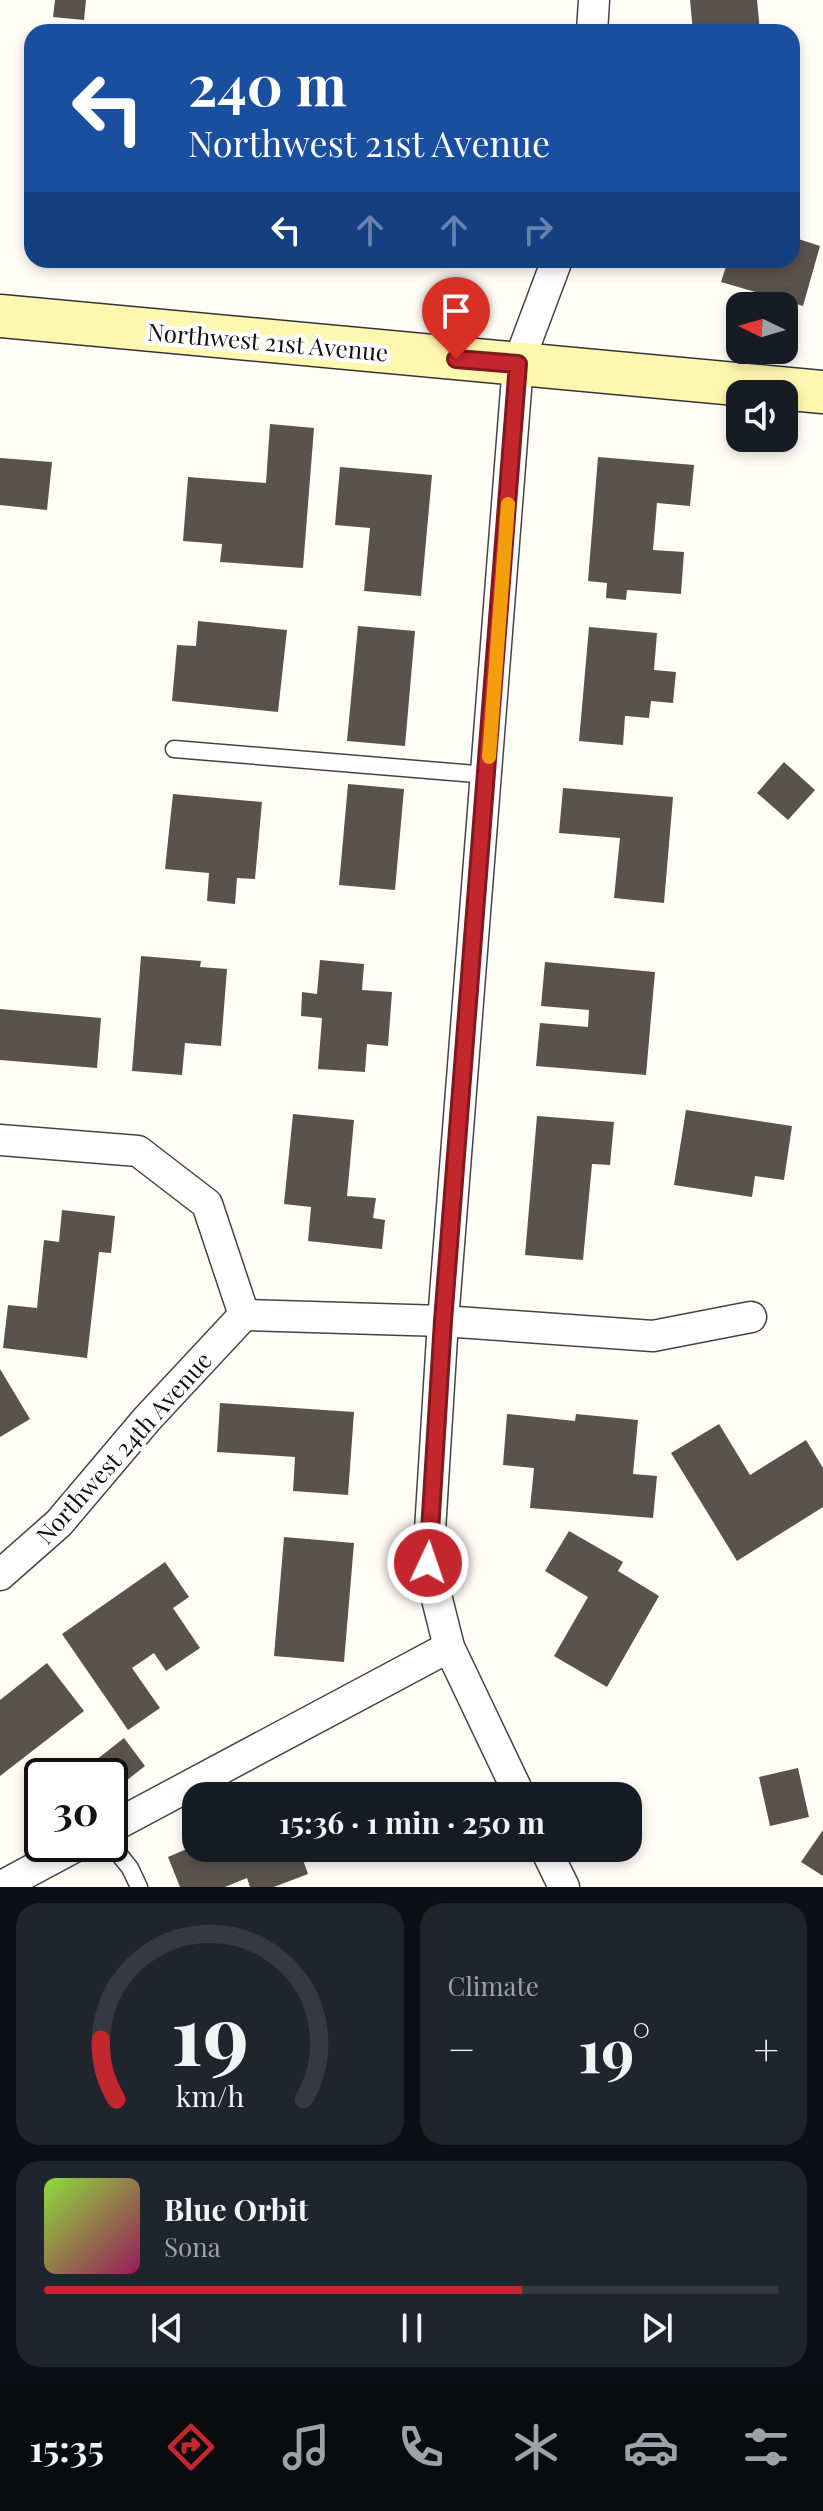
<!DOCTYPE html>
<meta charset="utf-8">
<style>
:root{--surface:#171b24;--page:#20242c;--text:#f1f3f6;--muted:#9ea1a6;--line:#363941;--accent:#c4262e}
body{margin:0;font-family:"Playfair Display",serif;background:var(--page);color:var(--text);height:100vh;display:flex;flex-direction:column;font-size:30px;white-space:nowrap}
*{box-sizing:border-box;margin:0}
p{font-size:26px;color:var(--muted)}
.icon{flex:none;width:44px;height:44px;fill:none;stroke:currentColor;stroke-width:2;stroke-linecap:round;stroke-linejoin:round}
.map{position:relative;height:1887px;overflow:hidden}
.panel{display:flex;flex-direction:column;gap:16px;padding:16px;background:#0d0f14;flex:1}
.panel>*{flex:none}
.hud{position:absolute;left:24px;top:24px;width:776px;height:244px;border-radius:24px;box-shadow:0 4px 12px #0003;background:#1a4fa0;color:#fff;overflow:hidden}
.needle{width:52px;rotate:275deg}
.fabs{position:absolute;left:726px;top:292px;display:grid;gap:16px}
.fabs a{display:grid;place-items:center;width:72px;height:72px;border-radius:16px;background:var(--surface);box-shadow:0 4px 12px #0003;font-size:40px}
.speed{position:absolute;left:24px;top:1758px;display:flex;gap:16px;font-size:40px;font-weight:700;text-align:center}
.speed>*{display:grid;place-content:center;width:104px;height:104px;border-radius:50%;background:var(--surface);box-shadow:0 4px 12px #0003;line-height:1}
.speed .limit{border:4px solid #111;border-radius:12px;background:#fff;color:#111}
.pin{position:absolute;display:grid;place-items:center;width:68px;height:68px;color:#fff;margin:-82px -34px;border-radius:50% 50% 50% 0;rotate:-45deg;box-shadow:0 0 8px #0007}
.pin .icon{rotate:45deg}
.me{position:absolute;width:88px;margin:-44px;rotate:3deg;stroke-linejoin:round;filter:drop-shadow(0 0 6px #0008)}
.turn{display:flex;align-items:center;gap:28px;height:168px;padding:0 32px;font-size:36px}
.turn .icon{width:104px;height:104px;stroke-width:2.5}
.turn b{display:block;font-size:56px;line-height:68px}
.lanes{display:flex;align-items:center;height:76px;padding:0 32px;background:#0003;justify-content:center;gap:40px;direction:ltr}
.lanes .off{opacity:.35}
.big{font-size:60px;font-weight:700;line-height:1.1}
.panel .card{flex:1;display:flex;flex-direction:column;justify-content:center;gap:12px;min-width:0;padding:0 28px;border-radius:24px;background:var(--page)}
.panel .dial{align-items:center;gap:0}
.dial svg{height:208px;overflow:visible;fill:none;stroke:var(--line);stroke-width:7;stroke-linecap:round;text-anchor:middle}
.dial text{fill:var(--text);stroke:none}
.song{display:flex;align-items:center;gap:24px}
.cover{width:96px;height:96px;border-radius:12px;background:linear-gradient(135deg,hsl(90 70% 55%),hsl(330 70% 35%))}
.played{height:8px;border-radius:4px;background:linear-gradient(90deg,var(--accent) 65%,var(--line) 65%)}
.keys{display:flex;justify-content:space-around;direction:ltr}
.heat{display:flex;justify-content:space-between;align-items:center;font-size:44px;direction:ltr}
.panel .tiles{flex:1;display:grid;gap:16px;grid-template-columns:1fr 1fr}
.card:last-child{grid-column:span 2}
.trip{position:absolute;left:182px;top:1782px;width:460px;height:80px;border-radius:24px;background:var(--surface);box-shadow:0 4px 12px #0003;font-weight:700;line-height:80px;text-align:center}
.menu{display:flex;height:128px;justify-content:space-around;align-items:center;background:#090b0e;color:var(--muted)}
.menu .icon{width:56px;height:56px}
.menu .on{color:var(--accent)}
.menu b{font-size:36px;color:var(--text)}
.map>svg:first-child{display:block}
.building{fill:#5a524d}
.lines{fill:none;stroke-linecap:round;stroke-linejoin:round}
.lane-casing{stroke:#444;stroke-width:19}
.street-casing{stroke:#444;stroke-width:33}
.secondary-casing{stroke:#333;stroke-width:45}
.lane{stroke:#fff;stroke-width:16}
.street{stroke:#fff;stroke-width:30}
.secondary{stroke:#fff6b0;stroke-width:42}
.route-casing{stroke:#7f191e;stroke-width:20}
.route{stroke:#c4262e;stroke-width:14}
.slow{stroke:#f59e0b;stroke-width:14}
.labels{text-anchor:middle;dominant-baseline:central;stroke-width:8;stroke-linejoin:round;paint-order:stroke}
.street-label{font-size:24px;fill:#111;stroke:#fff}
</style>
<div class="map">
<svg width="823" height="1887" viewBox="0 0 823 1887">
<rect width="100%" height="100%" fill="#fffdf5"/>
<g class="building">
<path d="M 55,0 L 86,0 L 84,20 L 53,17 Z"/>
<path d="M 690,0 L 757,0 L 760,32 L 693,32 Z"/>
<path d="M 792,237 L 820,246 L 803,306 L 721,282 L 728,260 L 792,260 Z"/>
<path d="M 270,424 L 314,428 L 303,568 L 220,562 L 222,544 L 183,541 L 188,477 L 266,483 Z"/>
<path d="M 598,457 L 694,465 L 690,506 L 657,503 L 653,550 L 684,552 L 681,594 L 627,590 L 626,600 L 606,598 L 607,583 L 588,581 Z"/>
<path d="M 0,458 L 52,462 L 47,510 L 0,505 Z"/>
<path d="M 340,467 L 432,475 L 421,596 L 364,591 L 370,528 L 335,525 Z"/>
<path d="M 198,621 L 287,630 L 278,712 L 172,701 L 177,645 L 196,646 Z"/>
<path d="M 358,626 L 415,631 L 405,746 L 347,741 Z"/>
<path d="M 589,627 L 657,633 L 654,670 L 676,672 L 673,703 L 651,701 L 649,718 L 625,716 L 623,745 L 579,741 Z"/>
<path d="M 784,762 L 815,790 L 788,820 L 757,793 Z"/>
<path d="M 348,784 L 404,789 L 395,890 L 339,885 Z"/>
<path d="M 563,788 L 673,797 L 664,903 L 614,898 L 620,838 L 559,833 Z"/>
<path d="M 173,794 L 262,802 L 255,879 L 237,878 L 235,904 L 207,901 L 209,873 L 165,869 Z"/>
<path d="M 141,956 L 201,961 L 200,967 L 227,969 L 221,1046 L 185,1043 L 182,1075 L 132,1071 Z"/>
<path d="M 320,960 L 364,964 L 362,990 L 392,992 L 388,1046 L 367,1044 L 365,1072 L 318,1069 L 322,1018 L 301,1016 L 302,992 L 317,994 Z"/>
<path d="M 545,962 L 655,972 L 646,1075 L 536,1066 L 540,1023 L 588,1027 L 589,1010 L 541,1006 Z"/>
<path d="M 0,1009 L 101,1018 L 97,1068 L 0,1060 Z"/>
<path d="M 686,1110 L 792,1126 L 784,1180 L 755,1176 L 752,1197 L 674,1185 Z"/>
<path d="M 293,1114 L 354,1120 L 347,1196 L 376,1198 L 373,1218 L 385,1220 L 382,1249 L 308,1241 L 311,1207 L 284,1204 Z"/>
<path d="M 537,1116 L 614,1122 L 610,1165 L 592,1164 L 583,1260 L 525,1255 Z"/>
<path d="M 62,1210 L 115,1216 L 111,1253 L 99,1252 L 87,1358 L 3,1348 L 8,1305 L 37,1308 L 44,1240 L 59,1242 Z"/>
<path d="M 0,1369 L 30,1419 L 0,1437 Z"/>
<path d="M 220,1403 L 354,1412 L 348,1495 L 293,1491 L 295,1457 L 217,1452 Z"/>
<path d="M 507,1414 L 575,1421 L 576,1414 L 638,1420 L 633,1474 L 657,1476 L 653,1518 L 530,1508 L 534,1468 L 503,1465 Z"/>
<path d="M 719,1424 L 750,1475 L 806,1440 L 823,1468 L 823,1507 L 737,1561 L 671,1453 Z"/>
<path d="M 569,1531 L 623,1562 L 618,1571 L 659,1596 L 607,1687 L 554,1656 L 588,1597 L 545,1571 Z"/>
<path d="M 284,1537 L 354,1543 L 344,1662 L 274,1656 Z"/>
<path d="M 165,1562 L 189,1597 L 173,1608 L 200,1648 L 166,1671 L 154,1653 L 132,1668 L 160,1708 L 128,1730 L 62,1634 Z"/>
<path d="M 47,1663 L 84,1711 L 0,1776 L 0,1700 Z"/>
<path d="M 124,1738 L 145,1766 L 112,1792 L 110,1776 L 100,1776 L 91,1764 Z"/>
<path d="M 798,1768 L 809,1817 L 770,1826 L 759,1777 Z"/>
<path d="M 823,1830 L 823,1876 L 801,1862 Z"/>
<path d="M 196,1845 L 196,1848 L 332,1848 L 303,1860 L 308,1874 L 274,1887 L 250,1887 L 247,1878 L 225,1887 L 180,1887 L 168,1857 Z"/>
</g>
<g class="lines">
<defs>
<g id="lane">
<path d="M 174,749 L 488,775"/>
<path d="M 110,1843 L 130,1868 L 139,1887"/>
</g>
<g id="street">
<path d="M 592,32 L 594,0"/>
<path d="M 0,1140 L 138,1151 L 207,1204 L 244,1315"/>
<path d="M 244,1315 L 443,1321 L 653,1336 L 751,1317"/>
<path d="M 0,1575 L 59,1523 L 147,1419 L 244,1315"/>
<path d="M 520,1796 L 449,1647 L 428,1563 L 443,1321 L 518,364 L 557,260"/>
<path d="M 110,1828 L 449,1647"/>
<path d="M 545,1848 L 564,1887"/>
<path d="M 0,1887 L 80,1844"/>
</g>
<path id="secondary" d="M 0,316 L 823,392"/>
</defs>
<use href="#lane" class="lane-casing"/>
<use href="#street" class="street-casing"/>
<use href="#secondary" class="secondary-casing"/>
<use href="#lane" class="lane"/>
<use href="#street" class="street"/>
<use href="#secondary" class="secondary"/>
</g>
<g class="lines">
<defs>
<path id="route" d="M 428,1563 L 443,1321 L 518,364 L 456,359"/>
</defs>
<use href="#route" class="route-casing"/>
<use href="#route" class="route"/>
<path class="slow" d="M 489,757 L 508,504"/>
</g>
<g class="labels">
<g class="street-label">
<text transform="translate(268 341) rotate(5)">Northwest 21st Avenue</text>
<text transform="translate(123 1447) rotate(-48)">Northwest 24th Avenue</text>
</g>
</g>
</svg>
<div class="fabs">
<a><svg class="needle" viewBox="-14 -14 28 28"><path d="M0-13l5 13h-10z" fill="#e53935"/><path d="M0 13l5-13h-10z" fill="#9ea1a6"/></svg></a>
<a><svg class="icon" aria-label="sound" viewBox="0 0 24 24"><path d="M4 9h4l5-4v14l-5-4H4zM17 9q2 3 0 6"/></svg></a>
</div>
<div class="speed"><div class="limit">30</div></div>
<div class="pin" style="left:456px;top:359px;background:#d93025"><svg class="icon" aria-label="arrive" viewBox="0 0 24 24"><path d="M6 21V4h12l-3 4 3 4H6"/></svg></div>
<svg class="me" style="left:428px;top:1563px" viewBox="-20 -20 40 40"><circle r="17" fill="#c4262e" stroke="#fff" stroke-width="3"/><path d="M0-11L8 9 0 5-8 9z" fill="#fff"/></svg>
<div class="trip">15:36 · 1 min · 250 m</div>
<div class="hud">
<div class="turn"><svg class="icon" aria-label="left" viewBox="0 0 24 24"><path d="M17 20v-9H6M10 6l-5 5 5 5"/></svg><div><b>240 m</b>Northwest 21st Avenue</div></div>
<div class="lanes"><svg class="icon" aria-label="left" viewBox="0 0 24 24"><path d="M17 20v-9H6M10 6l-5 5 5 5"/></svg><svg class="icon off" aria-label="ahead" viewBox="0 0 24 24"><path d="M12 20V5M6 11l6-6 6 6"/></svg><svg class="icon off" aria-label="ahead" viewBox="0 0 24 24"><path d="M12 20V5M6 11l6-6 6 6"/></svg><svg class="icon off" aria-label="right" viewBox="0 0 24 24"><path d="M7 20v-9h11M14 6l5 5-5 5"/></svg></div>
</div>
</div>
<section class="panel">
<div class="tiles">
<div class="card dial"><svg viewBox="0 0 100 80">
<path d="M14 69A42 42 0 1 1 86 69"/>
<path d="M14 69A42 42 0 0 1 8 46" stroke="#c4262e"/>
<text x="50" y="56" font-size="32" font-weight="700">19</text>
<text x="50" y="72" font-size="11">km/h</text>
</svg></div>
<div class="card"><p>Climate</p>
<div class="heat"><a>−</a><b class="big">19°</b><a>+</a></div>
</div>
<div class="card">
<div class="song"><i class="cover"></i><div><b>Blue Orbit</b><p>Sona</p></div></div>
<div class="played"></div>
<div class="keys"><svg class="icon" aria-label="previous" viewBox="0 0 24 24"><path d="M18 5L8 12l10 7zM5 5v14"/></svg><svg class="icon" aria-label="pause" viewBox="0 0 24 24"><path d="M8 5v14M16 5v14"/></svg><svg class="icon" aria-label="next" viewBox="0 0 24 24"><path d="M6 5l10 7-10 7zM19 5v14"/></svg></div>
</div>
</div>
</section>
<nav class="menu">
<b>15:35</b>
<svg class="icon on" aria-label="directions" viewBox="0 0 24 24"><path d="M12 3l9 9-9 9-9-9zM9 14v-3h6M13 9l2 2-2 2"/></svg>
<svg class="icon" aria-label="music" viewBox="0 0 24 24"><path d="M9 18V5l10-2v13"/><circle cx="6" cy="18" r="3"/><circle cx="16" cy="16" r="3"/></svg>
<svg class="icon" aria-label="phone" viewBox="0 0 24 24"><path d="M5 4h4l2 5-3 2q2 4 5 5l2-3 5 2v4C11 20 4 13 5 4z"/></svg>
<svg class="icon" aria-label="climate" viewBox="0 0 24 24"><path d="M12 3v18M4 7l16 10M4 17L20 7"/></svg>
<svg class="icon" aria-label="car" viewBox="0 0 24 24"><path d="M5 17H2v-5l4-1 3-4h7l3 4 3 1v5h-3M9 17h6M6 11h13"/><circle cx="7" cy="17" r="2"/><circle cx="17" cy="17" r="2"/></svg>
<svg class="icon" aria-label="filters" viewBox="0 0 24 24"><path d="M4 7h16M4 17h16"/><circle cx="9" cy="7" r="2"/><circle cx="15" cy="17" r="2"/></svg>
</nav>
